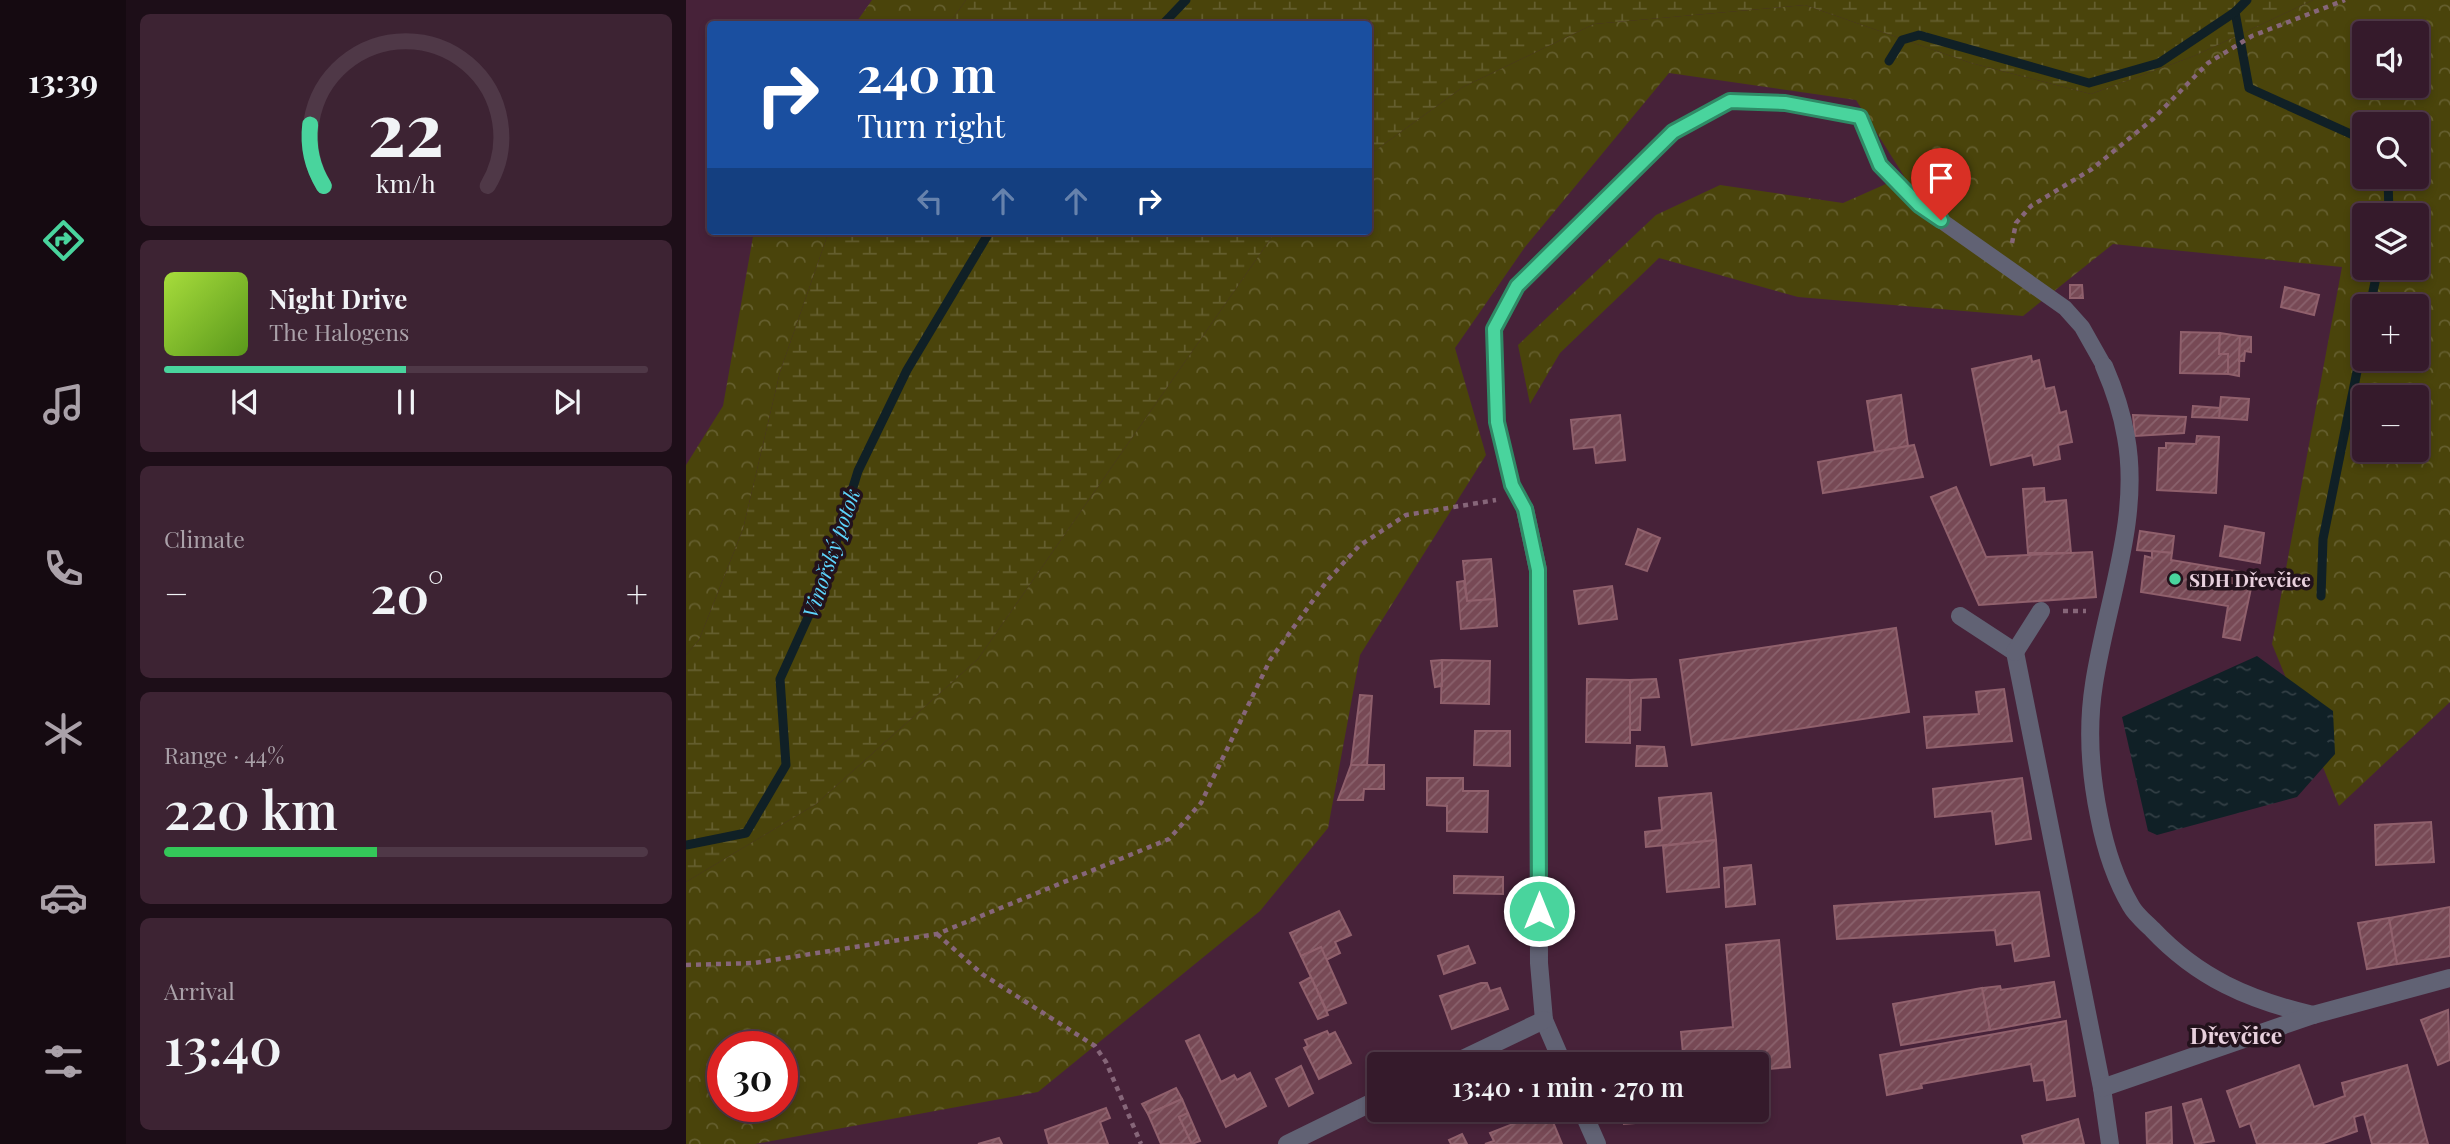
<!DOCTYPE html>
<meta charset="utf-8">
<style>
:root{--surface:#351a2b;--page:#3d2333;--text:#f1f3f6;--muted:#aaa1a9;--line:#4f3847;--accent:#49d49d}
body{margin:0;font-family:"Playfair Display",serif;background:var(--page);color:var(--text);height:100vh;display:flex;flex-direction:column;font-size:26px;white-space:nowrap}
*{box-sizing:border-box;margin:0}
p{font-size:23px;color:var(--muted)}
.icon{flex:none;width:38px;height:38px;fill:none;stroke:currentColor;stroke-width:2;stroke-linecap:round;stroke-linejoin:round}
.map{position:relative;flex:1;overflow:hidden}
.drawer{display:flex;flex-direction:column;gap:14px;padding:14px;background:#1d0e18;width:560px}
.drawer>*{flex:none}
.top-card{position:absolute;left:21px;top:21px;width:665px;height:214px;border-radius:7px;box-shadow:0 4px 10px #0003,0 0 0 2px var(--line);background:#1a4fa0;color:#fff;overflow:hidden}
.buttons{position:absolute;left:1666px;top:21px;display:grid;gap:14px}
.buttons a{display:grid;place-items:center;width:77px;height:77px;border-radius:7px;background:var(--surface);box-shadow:0 4px 10px #0003,0 0 0 2px var(--line);font-size:35px}
.speed{position:absolute;left:21px;top:1031px;display:flex;gap:14px;font-size:35px;font-weight:700;text-align:center}
.speed>*{display:grid;place-content:center;width:91px;height:91px;border-radius:50%;background:var(--surface);box-shadow:0 4px 10px #0003,0 0 0 2px var(--line);line-height:1}
.speed .limit{border:10px solid #d22;background:#fff;color:#111}
.pin{position:absolute;display:grid;place-items:center;width:60px;height:60px;color:#fff;margin:-72px -30px;border-radius:50% 50% 50% 0;rotate:-45deg;box-shadow:0 0 7px #0007}
.pin .icon{rotate:45deg}
.me{position:absolute;width:77px;margin:-38px;rotate:0deg;stroke-linejoin:round;filter:drop-shadow(0 0 5px #0008)}
.turn{display:flex;align-items:center;gap:24px;height:147px;padding:0 35px;font-size:32px}
.turn .icon{width:91px;height:91px;stroke-width:2.5}
.turn b{display:block;font-size:49px;line-height:60px}
.lanes{display:flex;align-items:center;height:66px;padding:0 35px;background:#0003;justify-content:center;gap:35px;direction:ltr}
.lanes .off{opacity:.35}
.big{font-size:52px;font-weight:600;line-height:1.1}
.drawer .card{flex:1;display:flex;flex-direction:column;justify-content:center;gap:10px;min-width:0;padding:0 24px;border-radius:10px;background:var(--page)}
.drawer .dial{align-items:center;gap:0}
.dial svg{height:182px;overflow:visible;fill:none;stroke:var(--line);stroke-width:7;stroke-linecap:round;text-anchor:middle}
.dial text{fill:var(--text);stroke:none}
.song{display:flex;align-items:center;gap:21px}
.cover{width:84px;height:84px;border-radius:10px;background:linear-gradient(135deg,hsl(80 70% 55%),hsl(90 70% 35%))}
.played{height:7px;border-radius:4px;background:linear-gradient(90deg,var(--accent) 50%,var(--line) 50%)}
.keys{display:flex;justify-content:space-around;direction:ltr}
.heat{display:flex;justify-content:space-between;align-items:center;font-size:38px;direction:ltr}
.charge{height:10px;border-radius:5px;background:linear-gradient(90deg,#34c759 44%,var(--line) 0)}
.trip{position:absolute;left:681px;top:1052px;width:402px;height:70px;border-radius:7px;background:var(--surface);box-shadow:0 4px 10px #0003,0 0 0 2px var(--line);font-weight:600;line-height:70px;text-align:center}
main{display:flex;flex:1;min-height:0}
.dock{display:flex;flex-direction:column;width:126px;justify-content:space-around;align-items:center;background:#150a11;color:var(--muted)}
.dock .icon{width:49px;height:49px}
.dock .active{color:var(--accent)}
.dock b{font-size:32px;color:var(--text)}
.map>svg:first-child{display:block}
.forest{fill:url(#forest-crowns);fill-rule:evenodd}
.wetland{fill:url(#wetland-marsh)}
.water{fill:url(#water-ripples)}
.lines{fill:none;stroke-linecap:round;stroke-linejoin:round}
.stream{stroke:#102026;stroke-width:9}
.building{fill:url(#building-hatch);stroke:#90606c;stroke-width:2}
.path{stroke:#866679;stroke-width:4.5;stroke-dasharray:5 5;stroke-linecap:butt}
.lane{stroke:#616274;stroke-width:16}
.street{stroke:#616274;stroke-width:18}
.route-casing{stroke:#2f8a66;stroke-width:18}
.route{stroke:#49d49d;stroke-width:12}
.poi-dot{fill:#49d49d;stroke:#23121c;stroke-width:2.5}
.labels{text-anchor:middle;dominant-baseline:central;stroke-width:7;stroke-linejoin:round;paint-order:stroke}
.poi-label{font-size:19px;font-weight:bold;fill:#e8d0dd;stroke:#23121c;text-anchor:start}
.water-label{font-size:21px;font-style:italic;fill:#5dd4fc;stroke:#23121c}
.quarter-label{font-size:23px;font-weight:bold;fill:#e8d0dd;stroke:#23121c}
</style>
<main>
<nav class="dock">
<b>13:39</b>
<svg class="icon active" aria-label="directions" viewBox="0 0 24 24"><path d="M12 3l9 9-9 9-9-9zM9 14v-3h6M13 9l2 2-2 2"/></svg>
<svg class="icon" aria-label="music" viewBox="0 0 24 24"><path d="M9 18V5l10-2v13"/><circle cx="6" cy="18" r="3"/><circle cx="16" cy="16" r="3"/></svg>
<svg class="icon" aria-label="phone" viewBox="0 0 24 24"><path d="M5 4h4l2 5-3 2q2 4 5 5l2-3 5 2v4C11 20 4 13 5 4z"/></svg>
<svg class="icon" aria-label="climate" viewBox="0 0 24 24"><path d="M12 3v18M4 7l16 10M4 17L20 7"/></svg>
<svg class="icon" aria-label="car" viewBox="0 0 24 24"><path d="M5 17H2v-5l4-1 3-4h7l3 4 3 1v5h-3M9 17h6M6 11h13"/><circle cx="7" cy="17" r="2"/><circle cx="17" cy="17" r="2"/></svg>
<svg class="icon" aria-label="filters" viewBox="0 0 24 24"><path d="M4 7h16M4 17h16"/><circle cx="9" cy="7" r="2"/><circle cx="15" cy="17" r="2"/></svg>
</nav>
<section class="drawer">
<div class="card dial"><svg viewBox="0 0 100 80">
<path d="M14 69A42 42 0 1 1 86 69"/>
<path d="M14 69A42 42 0 0 1 8 42" stroke="#49d49d"/>
<text x="50" y="56" font-size="32" font-weight="700">22</text>
<text x="50" y="72" font-size="11">km/h</text>
</svg></div>
<div class="card">
<div class="song"><i class="cover"></i><div><b>Night Drive</b><p>The Halogens</p></div></div>
<div class="played"></div>
<div class="keys"><svg class="icon" aria-label="previous" viewBox="0 0 24 24"><path d="M18 5L8 12l10 7zM5 5v14"/></svg><svg class="icon" aria-label="pause" viewBox="0 0 24 24"><path d="M8 5v14M16 5v14"/></svg><svg class="icon" aria-label="next" viewBox="0 0 24 24"><path d="M6 5l10 7-10 7zM19 5v14"/></svg></div>
</div>
<div class="card"><p>Climate</p>
<div class="heat"><a>−</a><b class="big">20°</b><a>+</a></div>
</div>
<div class="card"><p>Range · 44%</p><b class="big">220 km</b><div class="charge"></div></div>
<div class="card"><p>Arrival</p><b class="big">13:40</b></div>
</section>
<div class="map">
<svg width="1764" height="1144" viewBox="0 0 1764 1144">
<defs>
<pattern id="forest-crowns" width="20" height="18" patternUnits="userSpaceOnUse" patternTransform="scale(1.75)"><rect width="20" height="18" fill="#4a440b"/><path d="M2 6a3 3 0 1 1 6 0M12 15a3 3 0 1 1 6 0" fill="none" stroke="#645e2e"/></pattern>
<pattern id="wetland-marsh" width="20" height="14" patternUnits="userSpaceOnUse" patternTransform="scale(1.75)"><rect width="20" height="14" fill="#4a440b"/><path d="M1 5h8M5 5V1M11 12h8M15 12V8" fill="none" stroke="#645e2e"/></pattern>
<pattern id="water-ripples" width="26" height="14" patternUnits="userSpaceOnUse" patternTransform="scale(1.75)"><rect width="26" height="14" fill="#102026"/><path d="M2 4q2-2 4 0t4 0M15 11q2-2 4 0t4 0" fill="none" stroke="#333f45"/></pattern>
<pattern id="building-hatch" width="6" height="6" patternUnits="userSpaceOnUse" patternTransform="scale(1.75)"><rect width="6" height="6" fill="#774955"/><path d="M-1 1l2-2M0 6l6-6M5 7l2-2" fill="none" stroke="#8a626d"/></pattern>
</defs>
<rect width="100%" height="100%" fill="#472239"/>
<g class="forest">
<path d="M 186,0 L 280,0 L 263,24 L 169,24 Z"/>
<path d="M 1627,0 L 1764,0 L 1764,702 L 1653,806 L 1586,644 L 1656,267 L 1427,244 L 1337,316 L 1112,297 L 973,258 L 874,353 L 844,404 L 832,345 L 970,215 L 1034,185 L 1157,203 L 1218,176 L 1170,100 L 983,73 L 839,247 L 769,348 L 800,455 L 674,655 L 642,828 L 574,911 L 352,1092 L 69,1144 L 0,1144 L 0,882 L 130,804 L 292,659 L 590,231 L 682,231 L 683,155 L 777,87 L 908,24 L 1119,5 L 1285,63 L 1405,94 L 1508,56 ZM 1678,33 L 1731,33 L 1731,86 L 1678,86 ZM 1678,124 L 1731,124 L 1731,177 L 1678,177 ZM 1678,215 L 1731,215 L 1731,268 L 1678,268 ZM 1678,306 L 1731,306 L 1731,359 L 1678,359 ZM 1678,397 L 1731,397 L 1731,450 L 1678,450 ZM 37,1046 L 96,1046 L 96,1106 L 37,1106 Z"/>
<path d="M 68,231 L 143,231 L 94,372 L 57,529 L 13,640 L 0,655 L 0,465 L 37,406 Z"/>
</g>
<g class="wetland">
<path d="M 280,0 L 1627,0 L 1508,56 L 1405,94 L 1285,63 L 1119,5 L 908,24 L 777,87 L 683,155 L 682,24 L 263,24 Z"/>
<path d="M 143,231 L 590,231 L 292,659 L 130,804 L 0,882 L 0,655 L 13,640 L 57,529 L 94,372 Z"/>
</g>
<path class="water" d="M 1571,656 L 1647,711 L 1649,754 L 1611,797 L 1471,835 L 1462,831 L 1436,717 Z"/>
<g class="lines">
<g class="stream">
<path d="M 1561,0 L 1549,12 L 1563,88 L 1678,140"/>
<path d="M 477,24 L 500,0"/>
<path d="M 1203,61 L 1216,40 L 1233,35 L 1403,83 L 1473,63 L 1549,12"/>
<path d="M 1702,177 L 1703,215"/>
<path d="M 1684,306 L 1692,268"/>
<path d="M 1635,596 L 1637,539 L 1678,337"/>
<path d="M 0,845 L 60,833 L 100,765 L 94,679 L 138,582 L 172,471 L 221,370 L 304,231"/>
</g>
</g>
<g class="building">
<path d="M 1384,285 L 1396,285 L 1397,298 L 1384,298 Z"/>
<path d="M 1599,287 L 1633,295 L 1628,315 L 1595,307 Z"/>
<path d="M 1495,332 L 1534,333 L 1533,354 L 1542,354 L 1542,374 L 1494,373 Z"/>
<path d="M 1534,333 L 1554,336 L 1553,376 L 1542,374 L 1542,354 L 1533,354 Z"/>
<path d="M 1554,336 L 1565,337 L 1565,352 L 1559,351 L 1558,361 L 1553,361 Z"/>
<path d="M 1345,356 L 1346,362 L 1353,360 L 1359,389 L 1368,387 L 1374,413 L 1380,411 L 1386,442 L 1372,445 L 1374,459 L 1348,465 L 1346,455 L 1305,465 L 1286,369 Z"/>
<path d="M 1215,395 L 1222,446 L 1189,452 L 1181,401 Z"/>
<path d="M 1535,397 L 1563,399 L 1561,420 L 1533,418 Z"/>
<path d="M 1507,406 L 1534,408 L 1533,418 L 1506,417 Z"/>
<path d="M 934,415 L 939,460 L 910,463 L 908,447 L 888,449 L 885,420 Z"/>
<path d="M 1447,415 L 1500,417 L 1498,433 L 1449,436 Z"/>
<path d="M 1511,436 L 1533,437 L 1530,493 L 1471,490 L 1473,448 L 1480,448 L 1480,443 L 1510,444 Z"/>
<path d="M 1228,445 L 1237,477 L 1137,493 L 1132,462 Z"/>
<path d="M 1270,487 L 1300,557 L 1406,552 L 1410,597 L 1293,605 L 1245,497 Z"/>
<path d="M 1358,488 L 1359,502 L 1380,500 L 1385,553 L 1342,553 L 1337,489 Z"/>
<path d="M 1539,526 L 1578,533 L 1574,563 L 1534,556 Z"/>
<path d="M 952,529 L 974,538 L 961,571 L 940,564 Z"/>
<path d="M 1454,531 L 1488,536 L 1486,553 L 1451,550 Z"/>
<path d="M 1466,551 L 1486,553 L 1485,560 L 1568,574 L 1554,640 L 1537,637 L 1542,606 L 1455,592 L 1459,556 L 1466,558 Z"/>
<path d="M 805,559 L 809,599 L 781,601 L 777,561 Z"/>
<path d="M 778,581 L 781,601 L 809,599 L 811,626 L 775,629 L 771,582 Z"/>
<path d="M 926,586 L 931,619 L 893,624 L 888,591 Z"/>
<path d="M 1210,628 L 1223,712 L 1006,745 L 994,660 Z"/>
<path d="M 756,660 L 804,661 L 803,704 L 755,703 Z"/>
<path d="M 756,660 L 756,686 L 749,687 L 745,661 Z"/>
<path d="M 901,679 L 944,680 L 944,743 L 900,742 Z"/>
<path d="M 970,679 L 973,697 L 955,698 L 954,730 L 944,730 L 944,680 Z"/>
<path d="M 1318,689 L 1326,741 L 1241,748 L 1238,717 L 1293,714 L 1290,692 Z"/>
<path d="M 674,695 L 686,696 L 681,765 L 665,765 Z"/>
<path d="M 789,731 L 824,731 L 824,766 L 788,765 Z"/>
<path d="M 951,746 L 978,747 L 981,766 L 950,766 Z"/>
<path d="M 665,765 L 698,765 L 698,789 L 678,789 L 677,800 L 652,800 Z"/>
<path d="M 741,778 L 777,778 L 777,791 L 802,791 L 801,832 L 761,831 L 761,806 L 741,805 Z"/>
<path d="M 1336,778 L 1345,839 L 1310,844 L 1306,811 L 1249,817 L 1247,789 Z"/>
<path d="M 1025,793 L 1030,840 L 960,847 L 959,832 L 976,830 L 973,798 Z"/>
<path d="M 1745,822 L 1748,862 L 1690,865 L 1689,825 Z"/>
<path d="M 1030,840 L 1033,887 L 981,892 L 977,846 Z"/>
<path d="M 1065,865 L 1069,904 L 1040,907 L 1038,868 Z"/>
<path d="M 768,876 L 817,877 L 817,894 L 768,893 Z"/>
<path d="M 1353,892 L 1363,956 L 1329,961 L 1326,943 L 1311,945 L 1309,930 L 1151,939 L 1148,906 Z"/>
<path d="M 1764,907 L 1764,956 L 1711,964 L 1703,918 Z"/>
<path d="M 653,911 L 665,935 L 649,942 L 654,953 L 640,960 L 635,947 L 615,956 L 604,933 Z"/>
<path d="M 1703,918 L 1711,964 L 1681,969 L 1672,923 Z"/>
<path d="M 1093,940 L 1104,1067 L 1071,1070 L 1071,1064 L 998,1064 L 995,1032 L 1047,1027 L 1040,945 Z"/>
<path d="M 782,946 L 789,963 L 758,974 L 752,956 Z"/>
<path d="M 635,947 L 660,1003 L 641,1011 L 615,956 Z"/>
<path d="M 625,977 L 642,1015 L 632,1019 L 614,983 Z"/>
<path d="M 1368,982 L 1374,1017 L 1304,1030 L 1296,988 L 1314,986 L 1315,990 Z"/>
<path d="M 795,983 L 801,983 L 804,991 L 814,988 L 822,1009 L 766,1029 L 754,996 Z"/>
<path d="M 1296,988 L 1304,1030 L 1215,1045 L 1207,1004 Z"/>
<path d="M 1762,1010 L 1764,1060 L 1752,1065 L 1735,1020 Z"/>
<path d="M 1380,1021 L 1389,1096 L 1361,1100 L 1358,1080 L 1348,1081 L 1345,1064 L 1235,1084 L 1236,1088 L 1201,1095 L 1194,1055 Z"/>
<path d="M 641,1031 L 643,1035 L 649,1032 L 665,1063 L 633,1079 L 618,1048 L 622,1046 L 619,1040 Z"/>
<path d="M 513,1035 L 535,1082 L 548,1075 L 551,1080 L 564,1073 L 580,1106 L 540,1127 L 500,1041 Z"/>
<path d="M 1613,1065 L 1628,1107 L 1659,1096 L 1656,1083 L 1721,1065 L 1742,1144 L 1686,1144 L 1678,1114 L 1668,1117 L 1671,1131 L 1635,1144 L 1571,1144 L 1564,1123 L 1554,1127 L 1541,1091 Z"/>
<path d="M 615,1066 L 627,1093 L 603,1106 L 590,1079 Z"/>
<path d="M 490,1088 L 496,1099 L 462,1114 L 456,1104 Z"/>
<path d="M 496,1099 L 502,1113 L 493,1117 L 506,1144 L 475,1144 L 462,1114 Z"/>
<path d="M 1515,1099 L 1528,1141 L 1509,1144 L 1497,1104 Z"/>
<path d="M 1485,1107 L 1486,1144 L 1461,1144 L 1460,1113 Z"/>
<path d="M 420,1108 L 424,1118 L 414,1122 L 422,1144 L 363,1144 L 359,1130 Z"/>
<path d="M 862,1110 L 876,1144 L 799,1144 L 808,1141 L 804,1133 Z"/>
<path d="M 960,1111 L 961,1122 L 938,1124 L 937,1114 Z"/>
<path d="M 502,1113 L 514,1141 L 506,1144 L 493,1117 Z"/>
<path d="M 1392,1119 L 1398,1144 L 1338,1144 L 1336,1136 Z"/>
<path d="M 776,1134 L 781,1144 L 765,1144 L 763,1140 Z"/>
<path d="M 313,1138 L 316,1144 L 292,1144 Z"/>
</g>
<g class="lines">
<g class="path">
<path d="M 1326,243 L 1330,223 L 1345,206 L 1406,169 L 1467,119 L 1522,63 L 1566,36 L 1659,0"/>
<path d="M 1377,611 L 1400,611"/>
<path d="M 251,934 L 296,974 L 409,1046 L 420,1062 L 455,1144"/>
<path d="M 0,965 L 68,963 L 251,934 L 483,839 L 515,803 L 584,660 L 641,581 L 673,546 L 720,515 L 810,500"/>
</g>
<path class="lane" d="M 839,509 L 826,485 L 811,422 L 808,329 L 831,286 L 987,132 L 1044,101 L 1099,103 L 1174,117 L 1194,165 L 1233,205 L 1379,308 L 1396,327 L 1418,366"/>
<g class="street">
<path d="M 1418,366 C 1428,389 1436,413 1440,437 C 1455,519 1420,604 1408,684 C 1401,728 1404,772 1413,816 C 1419,847 1429,879 1445,906 C 1450,915 1459,922 1466,929 C 1512,978 1563,1000 1627,1015"/>
<path d="M 839,509 L 852,570 L 853,963 L 858,1020 L 877,1064"/>
<path d="M 1274,616 L 1329,652 L 1416,1088 L 1424,1144"/>
<path d="M 1329,652 L 1355,611"/>
<path d="M 766,1064 L 858,1020"/>
<path d="M 1416,1088 L 1627,1015 L 1764,978"/>
<path d="M 896,1110 L 911,1144"/>
<path d="M 601,1144 L 693,1099"/>
</g>
</g>
<g class="lines">
<defs>
<path id="route" d="M 853,911 L 852,570 L 839,509 L 826,485 L 811,422 L 808,329 L 831,286 L 987,132 L 1044,101 L 1099,103 L 1174,117 L 1194,165 L 1233,205 L 1255,220"/>
</defs>
<use href="#route" class="route-casing"/>
<use href="#route" class="route"/>
</g>
<circle class="poi-dot" cx="1489" cy="579" r="7"/>
<g class="labels">
<g class="poi-label">
<text x="1503" y="579">SDH Dřevčice</text>
</g>
<g class="water-label">
<text transform="translate(144 553) rotate(-71)">Vinořský potok</text>
</g>
<g class="quarter-label">
<text x="1550" y="1034">Dřevčice</text>
</g>
</g>
</svg>
<div class="buttons">
<a><svg class="icon" aria-label="sound" viewBox="0 0 24 24"><path d="M4 9h4l5-4v14l-5-4H4zM17 9q2 3 0 6"/></svg></a>
<a><svg class="icon" aria-label="search" viewBox="0 0 24 24"><circle cx="10" cy="10" r="6"/><path d="M15 15l6 6"/></svg></a>
<a><svg class="icon" aria-label="layers" viewBox="0 0 24 24"><path d="M12 4l9 5-9 5-9-5zM3 14l9 5 9-5"/></svg></a>
<a>+</a>
<a>−</a>
</div>
<div class="speed"><div class="limit">30</div></div>
<div class="pin" style="left:1255px;top:220px;background:#d93025"><svg class="icon" aria-label="arrive" viewBox="0 0 24 24"><path d="M6 21V4h12l-3 4 3 4H6"/></svg></div>
<svg class="me" style="left:853px;top:911px" viewBox="-20 -20 40 40"><circle r="17" fill="#49d49d" stroke="#fff" stroke-width="3"/><path d="M0-11L8 9 0 5-8 9z" fill="#fff"/></svg>
<div class="trip">13:40 · 1 min · 270 m</div>
<div class="top-card">
<div class="turn"><svg class="icon" aria-label="right" viewBox="0 0 24 24"><path d="M7 20v-9h11M14 6l5 5-5 5"/></svg><div><b>240 m</b>Turn right</div></div>
<div class="lanes"><svg class="icon off" aria-label="left" viewBox="0 0 24 24"><path d="M17 20v-9H6M10 6l-5 5 5 5"/></svg><svg class="icon off" aria-label="ahead" viewBox="0 0 24 24"><path d="M12 20V5M6 11l6-6 6 6"/></svg><svg class="icon off" aria-label="ahead" viewBox="0 0 24 24"><path d="M12 20V5M6 11l6-6 6 6"/></svg><svg class="icon" aria-label="right" viewBox="0 0 24 24"><path d="M7 20v-9h11M14 6l5 5-5 5"/></svg></div>
</div>
</div>
</main>
